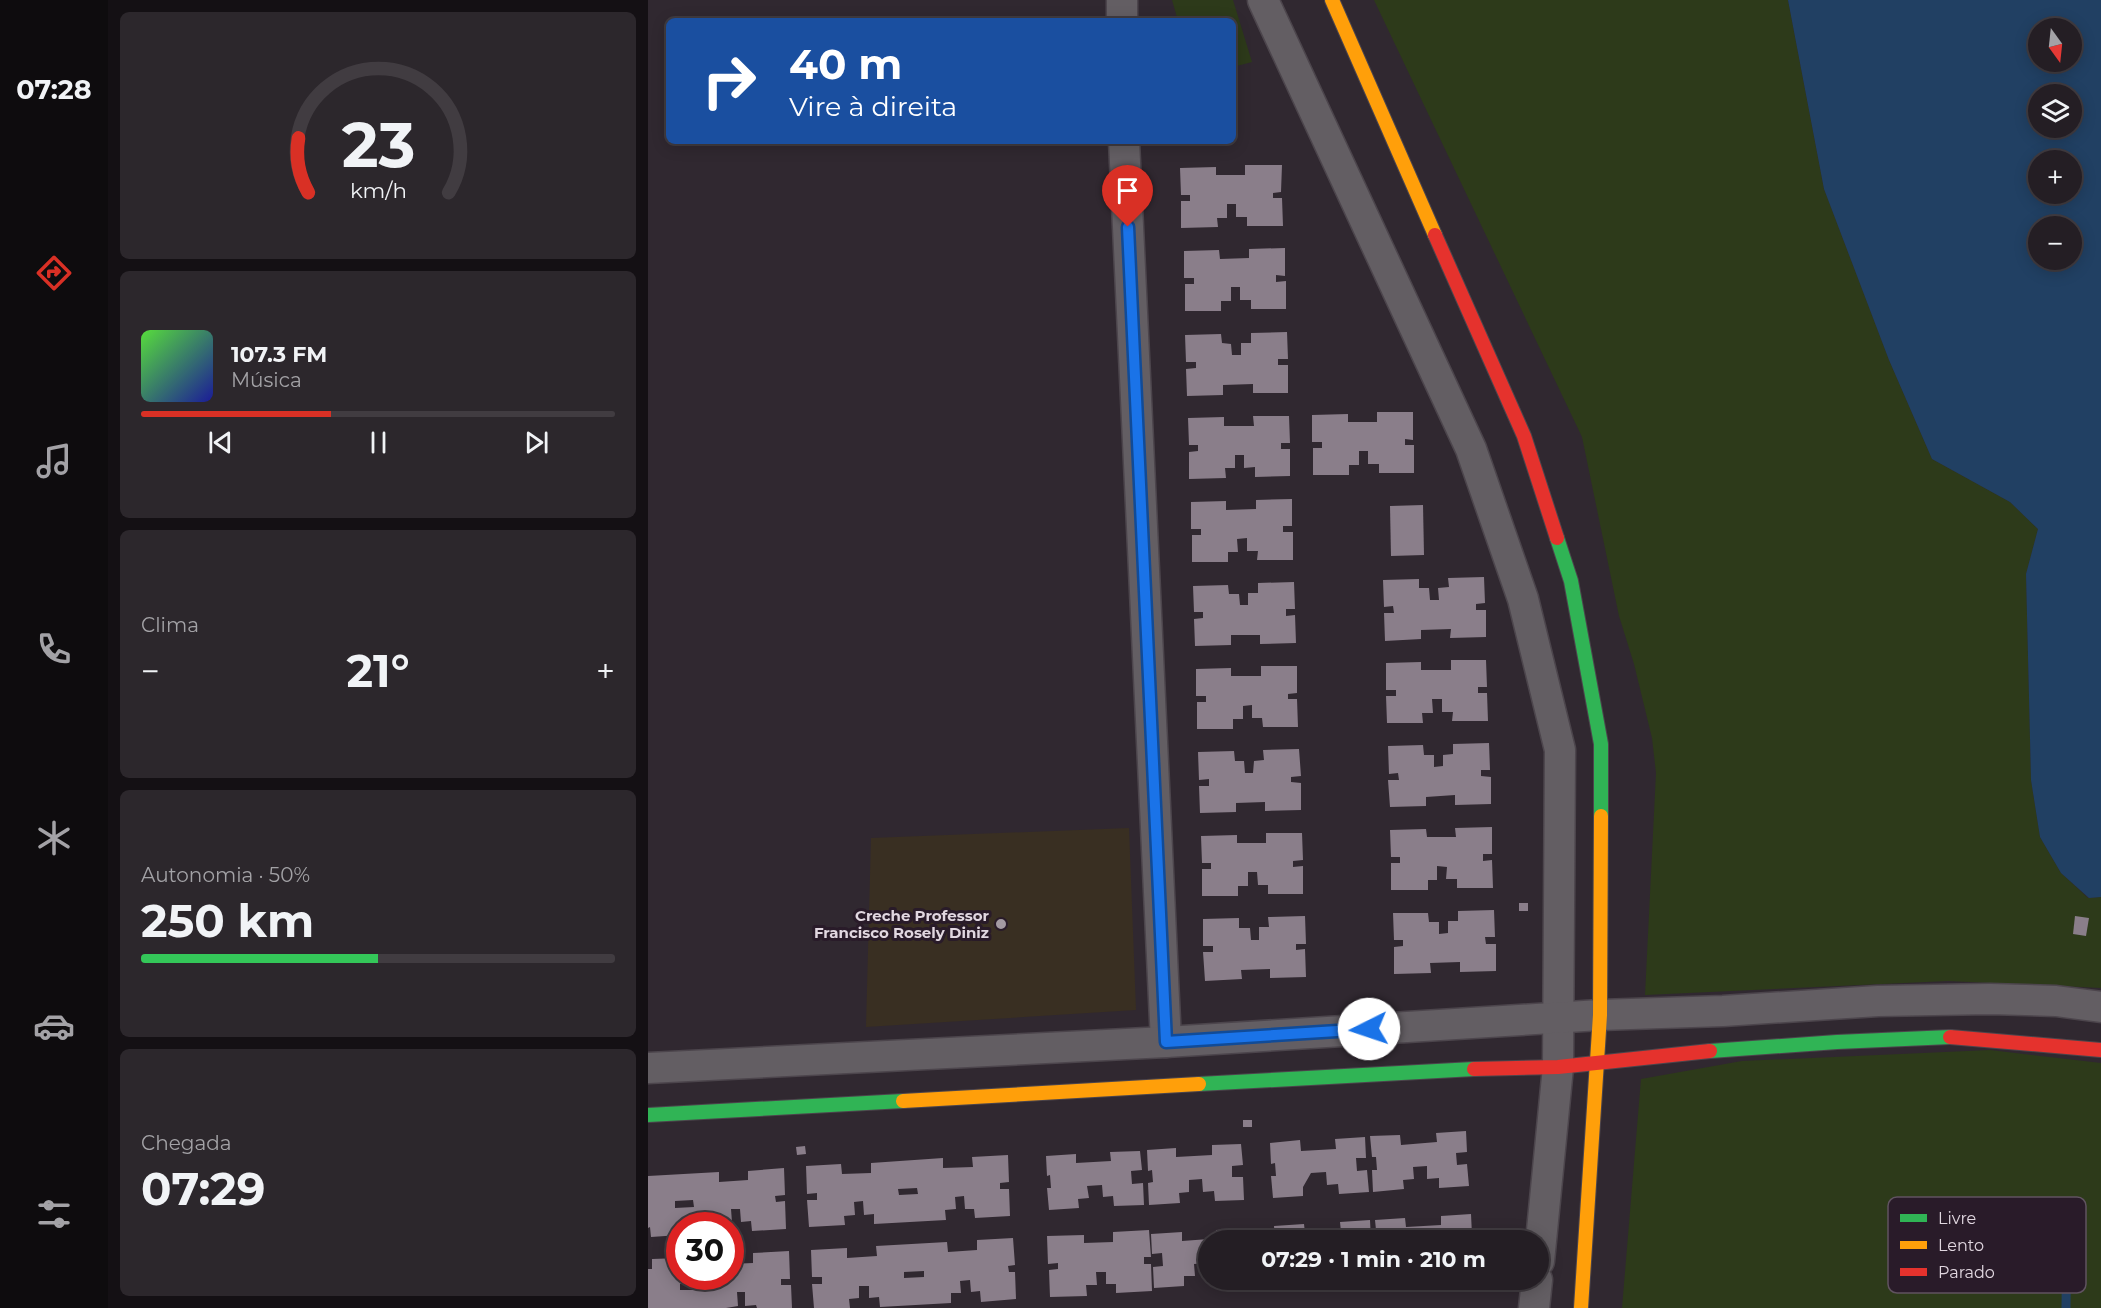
<!DOCTYPE html>
<html lang="pt">
<meta charset="utf-8">
<style>
:root{--surface:#241e24;--page:#2c272c;--text:#f1f3f6;--muted:#a3a2a6;--line:#413c41;--accent:#d93025}
body{margin:0;font-family:Montserrat,sans-serif;background:var(--page);color:var(--text);height:100vh;display:flex;flex-direction:column;font-size:22px;white-space:nowrap}
*{box-sizing:border-box;margin:0}
p{font-size:20px;color:var(--muted)}
.icon{flex:none;width:33px;height:33px;fill:none;stroke:currentColor;stroke-width:2;stroke-linecap:round;stroke-linejoin:round}
.map{position:relative;flex:1;overflow:hidden}
.details{display:flex;flex-direction:column;gap:12px;padding:12px;background:#141014;width:540px}
.details>*{flex:none}
.guide{position:absolute;left:18px;top:18px;width:570px;height:126px;border-radius:9px;box-shadow:0 3px 15px #0003,0 0 0 2px var(--line);background:#1a4fa0;color:#fff;overflow:hidden}
.needle{width:39px;rotate:165deg}
.buttons{position:absolute;left:1380px;top:18px;display:grid;gap:12px}
.buttons a{display:grid;place-items:center;width:54px;height:54px;border-radius:50%;background:var(--surface);box-shadow:0 3px 15px #0003,0 0 0 2px var(--line);font-size:30px}
.speed{position:absolute;left:18px;top:1212px;display:flex;gap:12px;font-size:30px;font-weight:700;text-align:center}
.speed>*{display:grid;place-content:center;width:78px;height:78px;border-radius:50%;background:var(--surface);box-shadow:0 3px 15px #0003,0 0 0 2px var(--line);line-height:1}
.speed .limit{border:9px solid #d22;background:#fff;color:#111}
.pin{position:absolute;display:grid;place-items:center;width:51px;height:51px;color:#fff;margin:-62px -26px;border-radius:50% 50% 50% 0;rotate:-45deg;box-shadow:0 0 6px #0007}
.pin .icon{rotate:45deg}
.me{position:absolute;width:66px;margin:-33px;rotate:266deg;stroke-linejoin:round;filter:drop-shadow(0 0 4px #0008)}
.turn{display:flex;align-items:center;gap:21px;height:126px;padding:0 24px;font-size:27px}
.turn .icon{width:78px;height:78px;stroke-width:2.5}
.turn b{display:block;font-size:42px;line-height:51px}
.big{font-size:45px;font-weight:700;line-height:1.1}
.details .tile{flex:1;display:flex;flex-direction:column;justify-content:center;gap:9px;min-width:0;padding:0 21px;border-radius:9px;background:var(--page)}
.details .dial{align-items:center;gap:0}
.dial svg{height:156px;overflow:visible;fill:none;stroke:var(--line);stroke-width:7;stroke-linecap:round;text-anchor:middle}
.dial text{fill:var(--text);stroke:none}
.song{display:flex;align-items:center;gap:18px}
.cover{width:72px;height:72px;border-radius:9px;background:linear-gradient(135deg,hsl(110 70% 55%),hsl(240 70% 35%))}
.played{height:6px;border-radius:3px;background:linear-gradient(90deg,var(--accent) 40%,var(--line) 40%)}
.keys{display:flex;justify-content:space-around;direction:ltr}
.heat{display:flex;justify-content:space-between;align-items:center;font-size:33px;direction:ltr}
.charge{height:9px;border-radius:4px;background:linear-gradient(90deg,#34c759 50%,var(--line) 0)}
.trip{position:absolute;left:550px;top:1230px;width:351px;height:60px;border-radius:30px;background:var(--surface);box-shadow:0 3px 15px #0003,0 0 0 2px var(--line);font-weight:700;line-height:60px;text-align:center}
main{display:flex;flex:1;min-height:0}
.tabs{display:flex;flex-direction:column;width:108px;justify-content:space-around;align-items:center;background:#0e0c0e;color:var(--muted)}
.tabs .icon{width:42px;height:42px}
.tabs .current{color:var(--accent)}
.tabs b{font-size:27px;color:var(--text)}
.map>svg:first-child{display:block}
.education{fill:#392f22}
.green{fill:#2d3a1a}
.water{fill:#214063;fill-rule:evenodd}
.lines{fill:none;stroke-linecap:round;stroke-linejoin:round}
.stream{stroke:#214063;stroke-width:9}
.building{fill:#8a7e8a;fill-rule:evenodd}
.street-casing{stroke:#4c454c;stroke-width:33}
.fast-casing{stroke:#4c454c;stroke-width:16}
.slow-casing{stroke:#4c454c;stroke-width:16}
.jam-casing{stroke:#4c454c;stroke-width:16}
.street{stroke:#635e63;stroke-width:30}
.fast{stroke:#30b455;stroke-width:14}
.slow{stroke:#ff9f0a;stroke-width:14}
.jam{stroke:#e5322d;stroke-width:14}
.route-casing{stroke:#114b97;stroke-width:15}
.route{stroke:#1a73e8;stroke-width:10}
.poi-dot{fill:#a39aa2;stroke:#291b29;stroke-width:2}
.labels{text-anchor:middle;dominant-baseline:central;stroke-width:6;stroke-linejoin:round;paint-order:stroke}
.poi-label{font-size:15px;font-weight:bold;fill:#e1d7e0;stroke:#291b29;text-anchor:end}
.key{fill:#291b29;stroke:#605360;stroke-width:1.5}
.key-label{font-size:16px;fill:#e1d7e0}
</style>
<main>
<nav class="tabs">
<b>07:28</b>
<svg class="icon current" aria-label="directions" viewBox="0 0 24 24"><path d="M12 3l9 9-9 9-9-9zM9 14v-3h6M13 9l2 2-2 2"/></svg>
<svg class="icon" aria-label="music" viewBox="0 0 24 24"><path d="M9 18V5l10-2v13"/><circle cx="6" cy="18" r="3"/><circle cx="16" cy="16" r="3"/></svg>
<svg class="icon" aria-label="phone" viewBox="0 0 24 24"><path d="M5 4h4l2 5-3 2q2 4 5 5l2-3 5 2v4C11 20 4 13 5 4z"/></svg>
<svg class="icon" aria-label="climate" viewBox="0 0 24 24"><path d="M12 3v18M4 7l16 10M4 17L20 7"/></svg>
<svg class="icon" aria-label="car" viewBox="0 0 24 24"><path d="M5 17H2v-5l4-1 3-4h7l3 4 3 1v5h-3M9 17h6M6 11h13"/><circle cx="7" cy="17" r="2"/><circle cx="17" cy="17" r="2"/></svg>
<svg class="icon" aria-label="filters" viewBox="0 0 24 24"><path d="M4 7h16M4 17h16"/><circle cx="9" cy="7" r="2"/><circle cx="15" cy="17" r="2"/></svg>
</nav>
<section class="details">
<div class="tile dial"><svg viewBox="0 0 100 80">
<path d="M14 69A42 42 0 1 1 86 69"/>
<path d="M14 69A42 42 0 0 1 9 41" stroke="#d93025"/>
<text x="50" y="56" font-size="32" font-weight="700">23</text>
<text x="50" y="72" font-size="11">km/h</text>
</svg></div>
<div class="tile">
<div class="song"><i class="cover"></i><div><b>107.3 FM</b><p>Música</p></div></div>
<div class="played"></div>
<div class="keys"><svg class="icon" aria-label="previous" viewBox="0 0 24 24"><path d="M18 5L8 12l10 7zM5 5v14"/></svg><svg class="icon" aria-label="pause" viewBox="0 0 24 24"><path d="M8 5v14M16 5v14"/></svg><svg class="icon" aria-label="next" viewBox="0 0 24 24"><path d="M6 5l10 7-10 7zM19 5v14"/></svg></div>
</div>
<div class="tile"><p>Clima</p>
<div class="heat"><a>−</a><b class="big">21°</b><a>+</a></div>
</div>
<div class="tile"><p>Autonomia · 50%</p><b class="big">250 km</b><div class="charge"></div></div>
<div class="tile"><p>Chegada</p><b class="big">07:29</b></div>
</section>
<div class="map">
<svg width="1453" height="1308" viewBox="0 0 1453 1308">
<rect width="100%" height="100%" fill="#302830"/>
<path class="education" d="M 481,828 L 488,1010 L 218,1027 L 223,838 Z"/>
<g class="green">
<path d="M 524,0 L 585,0 L 604,62 L 585,67 L 585,21 L 530,21 Z"/>
<path d="M 726,0 L 1140,0 L 1176,189 L 1241,360 L 1284,459 L 1362,502 L 1390,529 L 1378,574 L 1383,780 L 1392,837 L 1413,873 L 1440,898 L 1453,897 L 1453,988 L 1300,981 L 997,995 L 1008,773 L 1004,738 L 986,664 L 971,616 L 934,437 Z"/>
<path d="M 1342,1050 L 1453,1063 L 1453,1308 L 974,1308 L 993,1079 L 1094,1061 Z"/>
</g>
<path class="water" d="M 1140,0 L 1453,0 L 1453,897 L 1441,898 L 1413,873 L 1392,837 L 1383,780 L 1378,574 L 1390,529 L 1362,502 L 1284,459 L 1241,360 L 1176,189 ZM 1390,28 L 1424,28 L 1424,62 L 1390,62 ZM 1390,94 L 1424,94 L 1424,128 L 1390,128 ZM 1390,160 L 1424,160 L 1424,194 L 1390,194 ZM 1390,226 L 1424,226 L 1424,260 L 1390,260 Z"/>
<g class="lines">
<path class="stream" d="M 1418,1308 L 1419,1213"/>
</g>
<g class="building">
<path d="M 597,165 L 634,165 L 633,192 L 625,193 L 625,198 L 634,198 L 635,226 L 599,226 L 599,217 L 588,217 L 588,204 L 579,204 L 579,218 L 569,218 L 570,227 L 533,228 L 533,201 L 542,201 L 542,195 L 533,195 L 532,168 L 568,167 L 568,175 L 597,175 Z"/>
<path d="M 637,248 L 637,276 L 628,275 L 628,282 L 638,281 L 638,309 L 603,309 L 603,300 L 592,300 L 592,287 L 583,287 L 583,301 L 573,301 L 573,311 L 537,311 L 537,284 L 546,284 L 546,278 L 536,278 L 536,251 L 571,250 L 572,259 L 601,258 L 601,249 Z"/>
<path d="M 639,332 L 640,359 L 630,359 L 630,365 L 640,365 L 640,393 L 605,393 L 605,384 L 575,385 L 575,395 L 539,396 L 538,369 L 548,368 L 548,362 L 538,362 L 537,335 L 573,334 L 574,343 L 583,344 L 584,355 L 593,355 L 593,343 L 603,343 L 603,333 Z"/>
<path d="M 729,412 L 765,412 L 765,440 L 757,439 L 757,445 L 766,445 L 766,473 L 731,473 L 731,464 L 720,464 L 720,451 L 711,451 L 711,465 L 701,465 L 701,475 L 665,475 L 665,448 L 674,448 L 674,442 L 664,442 L 664,415 L 700,414 L 700,422 L 729,422 Z"/>
<path d="M 605,416 L 641,416 L 642,443 L 633,443 L 633,449 L 642,449 L 642,476 L 607,477 L 607,467 L 596,468 L 596,455 L 587,455 L 587,468 L 577,468 L 578,478 L 541,479 L 541,452 L 550,451 L 550,445 L 541,445 L 540,418 L 576,417 L 576,426 L 606,426 Z"/>
<path d="M 644,499 L 644,526 L 635,526 L 635,532 L 645,532 L 645,560 L 609,560 L 610,551 L 599,551 L 599,538 L 589,539 L 590,552 L 580,552 L 580,562 L 544,562 L 544,535 L 553,535 L 553,529 L 543,529 L 543,502 L 578,501 L 578,510 L 608,509 L 608,500 Z"/>
<path d="M 775,505 L 776,555 L 743,556 L 742,506 Z"/>
<path d="M 836,577 L 837,603 L 828,604 L 828,610 L 838,610 L 838,637 L 802,638 L 803,629 L 773,630 L 773,639 L 737,641 L 736,613 L 746,613 L 745,606 L 736,607 L 735,580 L 771,579 L 771,588 L 781,588 L 782,600 L 791,600 L 790,588 L 801,587 L 800,578 Z"/>
<path d="M 646,582 L 647,609 L 638,609 L 638,616 L 647,615 L 648,643 L 612,644 L 612,635 L 583,635 L 583,645 L 547,646 L 546,619 L 555,618 L 555,612 L 546,612 L 545,586 L 580,585 L 581,594 L 591,594 L 592,605 L 600,605 L 600,593 L 610,593 L 610,583 Z"/>
<path d="M 803,660 L 838,660 L 839,687 L 830,687 L 830,693 L 839,693 L 840,721 L 804,721 L 805,712 L 794,712 L 794,699 L 784,699 L 785,713 L 774,713 L 775,723 L 739,723 L 738,696 L 748,696 L 748,690 L 738,690 L 738,663 L 773,662 L 773,670 L 803,670 Z"/>
<path d="M 613,666 L 649,666 L 649,693 L 640,694 L 640,699 L 649,699 L 650,727 L 615,727 L 614,718 L 604,718 L 604,705 L 595,706 L 595,719 L 585,719 L 585,729 L 549,729 L 549,702 L 558,702 L 558,696 L 548,696 L 548,669 L 583,668 L 583,676 L 613,676 Z"/>
<path d="M 841,743 L 842,770 L 833,770 L 833,776 L 843,777 L 843,804 L 807,805 L 807,795 L 778,797 L 778,806 L 742,807 L 740,780 L 751,780 L 750,773 L 741,774 L 740,746 L 775,745 L 776,755 L 786,755 L 786,767 L 795,766 L 795,755 L 805,754 L 805,744 Z"/>
<path d="M 651,749 L 653,776 L 643,777 L 643,782 L 653,783 L 653,810 L 617,811 L 617,802 L 588,803 L 588,812 L 552,813 L 551,786 L 561,786 L 561,779 L 551,780 L 550,752 L 586,751 L 587,761 L 596,761 L 597,773 L 605,773 L 606,761 L 616,760 L 615,750 Z"/>
<path d="M 844,827 L 844,854 L 835,854 L 835,861 L 844,860 L 845,888 L 809,888 L 809,879 L 798,879 L 799,867 L 789,866 L 789,880 L 780,880 L 780,890 L 743,890 L 743,863 L 752,863 L 752,857 L 743,857 L 742,830 L 778,829 L 779,837 L 808,837 L 807,828 Z"/>
<path d="M 618,833 L 654,833 L 655,860 L 645,861 L 645,867 L 655,866 L 655,894 L 620,894 L 620,885 L 610,885 L 609,872 L 600,872 L 600,886 L 590,886 L 590,896 L 554,896 L 554,869 L 563,869 L 563,863 L 554,863 L 553,836 L 589,835 L 589,843 L 618,843 Z"/>
<rect x="871" y="903" width="9" height="8"/>
<path d="M 846,910 L 847,937 L 837,937 L 838,944 L 848,944 L 848,971 L 812,972 L 812,962 L 782,963 L 783,973 L 746,974 L 746,947 L 755,946 L 755,940 L 746,940 L 745,913 L 780,913 L 781,922 L 791,922 L 791,934 L 800,933 L 800,921 L 810,921 L 810,911 Z"/>
<path d="M 657,916 L 658,944 L 648,944 L 648,950 L 657,949 L 658,977 L 622,978 L 622,969 L 593,970 L 594,979 L 557,981 L 555,952 L 565,952 L 565,946 L 555,946 L 555,919 L 591,918 L 591,928 L 602,928 L 603,940 L 611,940 L 611,927 L 621,927 L 620,917 Z"/>
<path d="M 1427,916 L 1441,918 L 1438,936 L 1425,934 Z"/>
<rect x="595" y="1120" width="9" height="7"/>
<path d="M 818,1131 L 819,1152 L 808,1153 L 809,1165 L 819,1164 L 821,1186 L 791,1188 L 791,1178 L 779,1179 L 779,1166 L 765,1167 L 766,1179 L 755,1180 L 756,1189 L 725,1192 L 724,1170 L 729,1170 L 728,1157 L 724,1157 L 722,1136 L 752,1135 L 753,1145 L 789,1142 L 788,1133 Z"/>
<path d="M 717,1137 L 718,1158 L 708,1158 L 709,1171 L 719,1170 L 721,1192 L 691,1194 L 690,1184 L 679,1185 L 678,1172 L 663,1173 L 655,1187 L 655,1196 L 625,1198 L 623,1176 L 628,1176 L 627,1163 L 623,1164 L 622,1143 L 652,1140 L 653,1151 L 688,1149 L 687,1139 Z"/>
<path d="M 593,1144 L 595,1165 L 584,1166 L 584,1177 L 595,1177 L 596,1200 L 567,1201 L 566,1191 L 555,1192 L 554,1179 L 541,1180 L 541,1192 L 531,1193 L 532,1203 L 501,1205 L 500,1183 L 505,1182 L 504,1170 L 500,1171 L 499,1150 L 528,1148 L 528,1157 L 564,1155 L 564,1145 Z"/>
<path d="M 157,1146 L 158,1154 L 149,1155 L 148,1147 Z"/>
<path d="M 492,1151 L 494,1170 L 483,1171 L 484,1184 L 495,1183 L 496,1205 L 466,1206 L 465,1196 L 455,1197 L 454,1185 L 439,1186 L 441,1198 L 430,1199 L 431,1208 L 401,1210 L 399,1188 L 403,1188 L 402,1175 L 399,1176 L 398,1156 L 428,1154 L 428,1163 L 463,1161 L 462,1152 Z"/>
<path d="M 360,1155 L 361,1182 L 352,1183 L 352,1189 L 361,1189 L 362,1216 L 327,1218 L 326,1209 L 317,1209 L 316,1196 L 307,1197 L 308,1209 L 297,1210 L 298,1220 L 226,1224 L 226,1214 L 216,1215 L 215,1201 L 206,1202 L 207,1215 L 196,1216 L 197,1225 L 161,1227 L 159,1200 L 169,1200 L 169,1193 L 159,1194 L 158,1166 L 193,1164 L 194,1174 L 223,1173 L 223,1163 L 295,1158 L 295,1168 L 325,1167 L 324,1157 ZM 269,1188 L 270,1194 L 251,1195 L 250,1189 Z"/>
<path d="M 136,1168 L 137,1195 L 127,1196 L 128,1202 L 137,1201 L 138,1229 L 104,1231 L 103,1221 L 93,1222 L 92,1209 L 83,1209 L 84,1222 L 73,1223 L 74,1226 L 32,1226 L 32,1235 L 3,1237 L 2,1227 L 0,1228 L 0,1176 L 71,1172 L 71,1182 L 100,1180 L 100,1171 ZM 45,1200 L 46,1207 L 27,1208 L 27,1201 Z"/>
<path d="M 823,1214 L 824,1235 L 814,1236 L 814,1240 L 729,1240 L 727,1220 L 757,1218 L 758,1227 L 793,1225 L 793,1216 Z"/>
<path d="M 722,1220 L 723,1240 L 627,1240 L 626,1226 L 656,1224 L 657,1233 L 693,1232 L 692,1222 Z"/>
<path d="M 599,1228 L 600,1240 L 562,1240 L 561,1239 L 569,1238 L 568,1230 Z"/>
<path d="M 501,1230 L 503,1257 L 496,1257 L 496,1264 L 503,1264 L 504,1291 L 468,1293 L 468,1284 L 458,1284 L 458,1272 L 448,1272 L 449,1285 L 438,1285 L 439,1296 L 402,1297 L 401,1270 L 410,1269 L 410,1263 L 400,1264 L 399,1236 L 436,1235 L 436,1243 L 465,1242 L 465,1232 Z"/>
<path d="M 534,1232 L 534,1241 L 561,1239 L 561,1263 L 546,1264 L 547,1276 L 536,1276 L 536,1286 L 506,1288 L 505,1267 L 515,1266 L 514,1253 L 504,1254 L 503,1234 Z"/>
<path d="M 365,1238 L 367,1265 L 360,1266 L 361,1272 L 367,1272 L 368,1299 L 333,1302 L 332,1291 L 323,1292 L 322,1280 L 312,1281 L 313,1293 L 303,1293 L 303,1303 L 232,1307 L 231,1297 L 221,1298 L 221,1286 L 211,1286 L 211,1298 L 201,1299 L 202,1308 L 166,1308 L 164,1284 L 174,1284 L 174,1277 L 164,1277 L 163,1250 L 199,1248 L 199,1258 L 229,1256 L 228,1246 L 299,1242 L 300,1252 L 329,1250 L 329,1240 ZM 276,1271 L 276,1277 L 256,1278 L 256,1272 Z"/>
<path d="M 141,1251 L 142,1279 L 133,1279 L 133,1285 L 143,1285 L 144,1308 L 109,1308 L 108,1305 L 97,1306 L 97,1292 L 89,1292 L 90,1306 L 78,1308 L 0,1308 L 0,1269 L 4,1269 L 4,1259 L 32,1258 L 32,1276 L 82,1276 L 82,1264 L 105,1263 L 105,1253 ZM 32,1284 L 51,1284 L 51,1290 L 32,1290 Z"/>
<path d="M 572,1280 L 602,1280 L 602,1282 L 572,1284 Z"/>
</g>
<g class="lines">
<defs>
<g id="street">
<path d="M 615,0 L 823,449 L 875,599 L 912,750 L 910,1067 L 891,1261"/>
<path d="M 474,21 L 474,0"/>
<path d="M 476,141 L 518,1042"/>
<path d="M 0,1068 L 518,1042 L 952,1015 L 1075,1011 L 1230,1001 L 1342,999 L 1408,1001 L 1453,1007"/>
<path d="M 886,1308 L 889,1280"/>
</g>
<g id="fast">
<path d="M 909,538 L 923,581 L 953,744 L 953,816"/>
<path d="M 1062,1051 L 1189,1042 L 1302,1037"/>
<path d="M 551,1084 L 826,1069"/>
<path d="M 0,1115 L 255,1101"/>
</g>
<g id="slow">
<path d="M 684,0 L 787,235"/>
<path d="M 255,1101 L 551,1084"/>
<path d="M 933,1308 L 952,1015 L 953,816"/>
</g>
<g id="jam">
<path d="M 787,235 L 876,436 L 909,538"/>
<path d="M 1302,1037 L 1453,1050"/>
<path d="M 826,1069 L 910,1067 L 1062,1051"/>
</g>
</defs>
<use href="#street" class="street-casing"/>
<use href="#fast" class="fast-casing"/>
<use href="#slow" class="slow-casing"/>
<use href="#jam" class="jam-casing"/>
<use href="#street" class="street"/>
<use href="#fast" class="fast"/>
<use href="#slow" class="slow"/>
<use href="#jam" class="jam"/>
</g>
<g class="lines">
<defs>
<path id="route" d="M 480,227 L 518,1042 L 721,1029"/>
</defs>
<use href="#route" class="route-casing"/>
<use href="#route" class="route"/>
</g>
<circle class="poi-dot" cx="353" cy="924" r="6"/>
<g class="labels">
<g class="poi-label">
<text x="341" y="915">Creche Professor<tspan x="341" dy="17">Francisco Rosely Diniz</tspan></text>
</g>
</g>
<rect x="1240" y="1197" width="198" height="96" rx="9" class="key"/>
<rect x="1252" y="1214" width="27" height="8" fill="#30b455"/>
<rect x="1252" y="1241" width="27" height="8" fill="#ff9f0a"/>
<rect x="1252" y="1268" width="27" height="8" fill="#e5322d"/>
<g class="key-label">
<text x="1290" y="1224">Livre</text>
<text x="1290" y="1251">Lento</text>
<text x="1290" y="1278">Parado</text>
</g>
</svg>
<div class="buttons">
<a><svg class="needle" viewBox="-14 -14 28 28"><path d="M0-13l5 13h-10z" fill="#e53935"/><path d="M0 13l5-13h-10z" fill="#a3a2a6"/></svg></a>
<a><svg class="icon" aria-label="layers" viewBox="0 0 24 24"><path d="M12 4l9 5-9 5-9-5zM3 14l9 5 9-5"/></svg></a>
<a>+</a>
<a>−</a>
</div>
<div class="speed"><div class="limit">30</div></div>
<div class="pin" style="left:480px;top:227px;background:#d93025"><svg class="icon" aria-label="arrive" viewBox="0 0 24 24"><path d="M6 21V4h12l-3 4 3 4H6"/></svg></div>
<svg class="me" style="left:721px;top:1029px" viewBox="-20 -20 40 40"><circle r="19" fill="#fff"/><path d="M0-13L10 11 0 6-10 11z" fill="#1a73e8"/></svg>
<div class="trip">07:29 · 1 min · 210 m</div>
<div class="guide">
<div class="turn"><svg class="icon" aria-label="right" viewBox="0 0 24 24"><path d="M7 20v-9h11M14 6l5 5-5 5"/></svg><div><b>40 m</b>Vire à direita</div></div>
</div>
</div>
</main>
